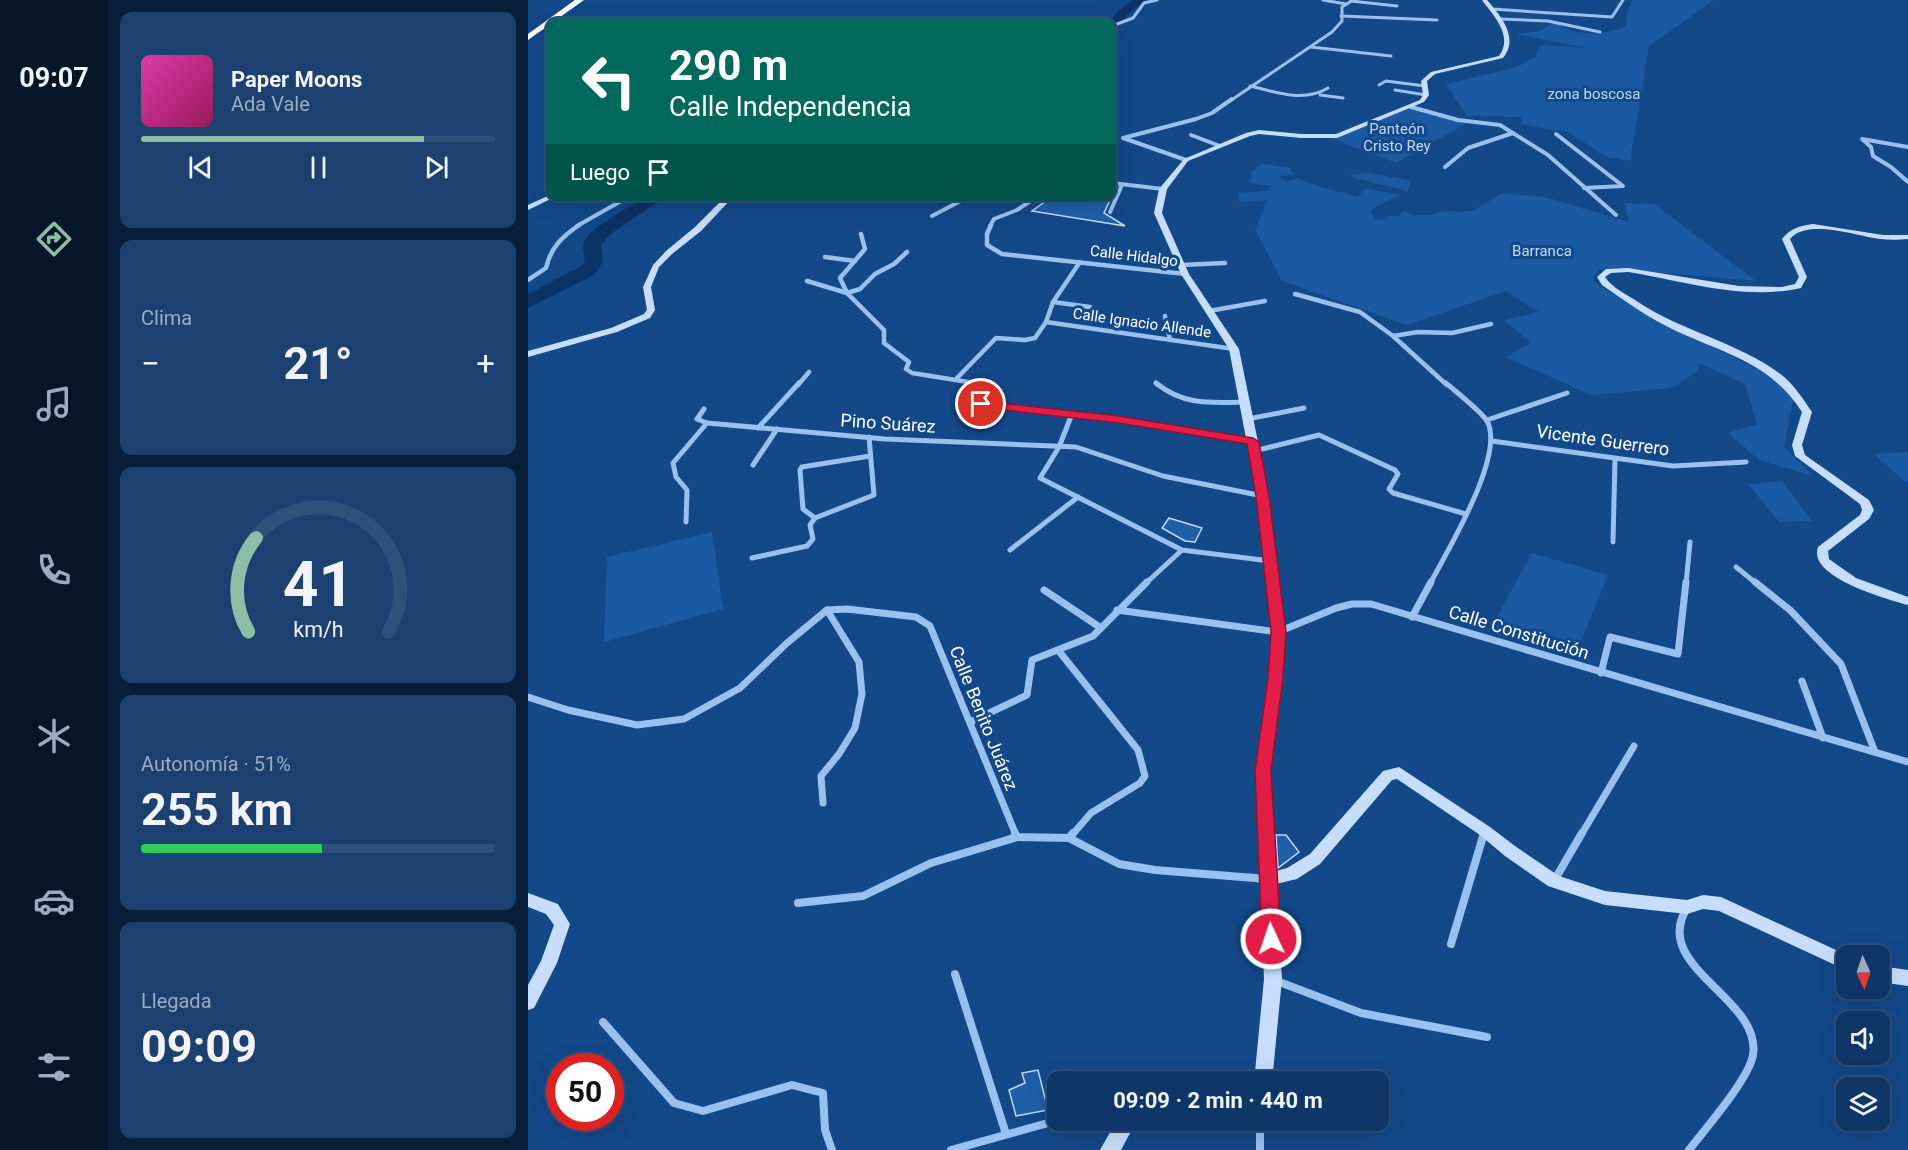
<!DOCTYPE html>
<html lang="es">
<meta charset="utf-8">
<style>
:root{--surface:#0e3667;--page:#1c4170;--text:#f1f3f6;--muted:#9babc0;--line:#2e507b;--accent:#8abfa5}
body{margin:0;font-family:Roboto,sans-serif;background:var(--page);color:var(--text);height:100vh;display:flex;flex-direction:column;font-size:22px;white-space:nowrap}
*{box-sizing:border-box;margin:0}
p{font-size:20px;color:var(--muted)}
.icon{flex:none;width:33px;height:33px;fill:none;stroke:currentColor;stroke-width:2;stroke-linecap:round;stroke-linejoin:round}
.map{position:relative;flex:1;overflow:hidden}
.details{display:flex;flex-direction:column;gap:12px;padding:12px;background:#081e39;width:420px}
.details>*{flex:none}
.guide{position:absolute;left:18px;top:18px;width:570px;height:183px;border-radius:12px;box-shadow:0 6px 24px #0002,0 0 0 2px var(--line);background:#00695c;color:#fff;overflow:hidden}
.needle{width:39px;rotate:177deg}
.buttons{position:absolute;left:1308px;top:945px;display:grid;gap:12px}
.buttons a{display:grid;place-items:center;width:54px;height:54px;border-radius:12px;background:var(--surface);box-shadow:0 6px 24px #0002,0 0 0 2px var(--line);font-size:30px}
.speed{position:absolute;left:18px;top:1053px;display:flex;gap:12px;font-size:30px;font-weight:700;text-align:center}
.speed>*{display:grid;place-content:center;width:78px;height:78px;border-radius:50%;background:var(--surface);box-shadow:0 6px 24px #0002,0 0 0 2px var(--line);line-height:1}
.speed .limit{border:9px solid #d22;background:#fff;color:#111}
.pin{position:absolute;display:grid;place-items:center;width:51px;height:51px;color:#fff;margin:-26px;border:3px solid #fff;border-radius:50%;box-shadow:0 2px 6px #0007}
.me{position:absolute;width:66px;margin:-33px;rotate:357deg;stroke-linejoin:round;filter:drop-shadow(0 0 4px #0008)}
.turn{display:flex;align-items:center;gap:21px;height:126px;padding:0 24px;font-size:27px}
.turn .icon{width:78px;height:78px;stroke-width:2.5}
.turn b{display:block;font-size:42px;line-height:51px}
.then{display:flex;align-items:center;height:57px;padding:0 24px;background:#0003;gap:12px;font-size:22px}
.big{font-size:45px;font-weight:700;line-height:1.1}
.details .tile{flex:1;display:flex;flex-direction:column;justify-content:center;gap:9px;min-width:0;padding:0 21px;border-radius:12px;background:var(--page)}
.details .dial{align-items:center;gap:0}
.dial svg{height:156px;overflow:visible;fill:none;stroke:var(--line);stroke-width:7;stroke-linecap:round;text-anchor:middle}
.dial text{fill:var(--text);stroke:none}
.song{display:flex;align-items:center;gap:18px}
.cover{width:72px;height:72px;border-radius:9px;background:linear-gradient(135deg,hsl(320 70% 55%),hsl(330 70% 35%))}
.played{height:6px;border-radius:3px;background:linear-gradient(90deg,var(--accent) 80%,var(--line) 80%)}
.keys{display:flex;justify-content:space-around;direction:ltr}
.heat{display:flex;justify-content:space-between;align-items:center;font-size:33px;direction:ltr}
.charge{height:9px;border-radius:4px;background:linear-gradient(90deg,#34c759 51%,var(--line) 0)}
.trip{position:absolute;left:519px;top:1071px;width:342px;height:60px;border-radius:12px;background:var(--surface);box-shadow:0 6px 24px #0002,0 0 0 2px var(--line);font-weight:700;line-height:60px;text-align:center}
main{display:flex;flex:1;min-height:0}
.menu{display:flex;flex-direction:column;width:108px;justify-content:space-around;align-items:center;background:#061629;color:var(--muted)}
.menu .icon{width:42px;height:42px}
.menu .current{color:var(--accent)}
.menu b{font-size:27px;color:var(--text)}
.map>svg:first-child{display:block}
.green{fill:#1b5aa3}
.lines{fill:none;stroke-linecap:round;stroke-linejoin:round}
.river{fill:#0c3365;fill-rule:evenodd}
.building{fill:#205fa8;stroke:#bfdbfc;stroke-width:1.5}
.street-far5{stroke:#99c1f0;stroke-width:3}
.street-far4{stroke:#99c1f0;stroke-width:4}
.street-far3{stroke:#99c1f0;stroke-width:4.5}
.street-far2{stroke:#99c1f0;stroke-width:5}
.street-far1{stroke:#99c1f0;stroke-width:7}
.street{stroke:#99c1f0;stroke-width:8}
.secondary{fill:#c6defb;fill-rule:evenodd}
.highway{fill:#fff;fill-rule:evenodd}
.route{fill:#e11d48;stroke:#92132f;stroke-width:1.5}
.labels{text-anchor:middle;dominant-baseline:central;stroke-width:6;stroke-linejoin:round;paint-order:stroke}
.far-park-label{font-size:15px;fill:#bfdbfc;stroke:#134889}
.far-street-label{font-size:15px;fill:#fff;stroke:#134889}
.street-label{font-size:18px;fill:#fff;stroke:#134889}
</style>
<main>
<nav class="menu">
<b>09:07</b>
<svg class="icon current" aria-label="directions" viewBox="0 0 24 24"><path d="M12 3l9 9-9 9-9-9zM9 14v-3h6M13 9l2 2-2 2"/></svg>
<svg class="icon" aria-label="music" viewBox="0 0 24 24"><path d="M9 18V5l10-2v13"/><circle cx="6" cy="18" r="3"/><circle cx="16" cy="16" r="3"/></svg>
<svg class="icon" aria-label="phone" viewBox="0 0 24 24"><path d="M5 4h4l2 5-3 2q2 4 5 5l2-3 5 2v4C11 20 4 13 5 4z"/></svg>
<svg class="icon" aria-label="climate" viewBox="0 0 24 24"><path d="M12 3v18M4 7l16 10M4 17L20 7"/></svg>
<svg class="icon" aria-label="car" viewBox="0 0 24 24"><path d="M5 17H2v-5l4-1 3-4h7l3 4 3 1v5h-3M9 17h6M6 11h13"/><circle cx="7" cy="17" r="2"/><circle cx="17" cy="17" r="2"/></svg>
<svg class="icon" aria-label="filters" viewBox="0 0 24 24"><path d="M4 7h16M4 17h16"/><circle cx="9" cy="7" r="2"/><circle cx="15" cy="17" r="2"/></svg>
</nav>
<section class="details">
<div class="tile">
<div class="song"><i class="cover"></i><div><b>Paper Moons</b><p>Ada Vale</p></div></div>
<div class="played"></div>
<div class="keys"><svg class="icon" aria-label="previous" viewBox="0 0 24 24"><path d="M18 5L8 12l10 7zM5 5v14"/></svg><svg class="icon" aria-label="pause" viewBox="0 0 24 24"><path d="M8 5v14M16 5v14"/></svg><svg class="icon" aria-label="next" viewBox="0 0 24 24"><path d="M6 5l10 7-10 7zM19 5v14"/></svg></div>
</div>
<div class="tile"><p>Clima</p>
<div class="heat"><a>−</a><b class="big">21°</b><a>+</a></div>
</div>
<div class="tile dial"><svg viewBox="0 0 100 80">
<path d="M14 69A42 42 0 1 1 86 69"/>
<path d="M14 69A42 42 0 0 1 18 21" stroke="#8abfa5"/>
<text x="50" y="56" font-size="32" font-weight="700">41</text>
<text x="50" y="72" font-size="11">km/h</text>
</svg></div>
<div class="tile"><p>Autonomía · 51%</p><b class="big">255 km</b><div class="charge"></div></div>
<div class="tile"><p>Llegada</p><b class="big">09:09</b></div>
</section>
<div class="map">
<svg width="1380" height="1150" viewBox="0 0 1380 1150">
<rect width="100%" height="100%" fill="#134889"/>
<g class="green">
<path d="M 1104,0 L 1186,0 L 1121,46 L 1102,161 L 1079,157 L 1040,132 L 993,124 L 994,117 L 939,116 L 918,84 L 986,68 L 1008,57 L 1012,45 L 1060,48 L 987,34 L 1012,31 L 1027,22 C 1048,37 1076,36 1099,26 L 1098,16 Z"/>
<path d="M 882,108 L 939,123 L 868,163 L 803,138 Z"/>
<path d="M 733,164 C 744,164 752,168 762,167 L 765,175 L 751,176 L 759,182 L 769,178 C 790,187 810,191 830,197 L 837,188 L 873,195 L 845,208 L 843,211 L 847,220 L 858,220 L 861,216 L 873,216 L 872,215 L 875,211 L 886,215 L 905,215 L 910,212 L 944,211 L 975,193 L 1017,197 L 1101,222 L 1096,203 L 1126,204 L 1228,281 L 1082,268 L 1071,270 L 1065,276 L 1067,283 C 1095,300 1123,317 1151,332 C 1185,349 1245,369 1265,400 L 1256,447 L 1285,476 L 1231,460 L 1200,433 L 1229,424 L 1217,384 L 1170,363 L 1170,371 L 1144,388 L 1063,395 L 978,357 L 1003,343 L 976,320 L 1011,312 L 978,291 L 879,325 L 754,281 L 727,230 L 739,200 L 711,202 L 710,193 L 738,191 L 743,186 L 722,183 L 724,171 Z"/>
<path d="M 840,173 L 880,180 L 882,184 L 880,191 L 826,178 L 822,175 Z"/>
<path d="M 1380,452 L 1380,484 L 1346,454 Z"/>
<path d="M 1254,481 L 1284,521 L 1251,522 L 1220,484 Z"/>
<path d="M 184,532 L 195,609 L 76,642 L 79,557 Z"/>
<path d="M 1004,553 L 1080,575 L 1046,658 L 961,631 Z"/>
</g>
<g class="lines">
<g class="river">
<path d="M 605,0 L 617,0 L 599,15 L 595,22 L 584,25 L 584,22 L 575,22 L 576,20 L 586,17 L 590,11 Z"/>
<path d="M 119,196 L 139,196 L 88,230 L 73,244 L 75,262 L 66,275 L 0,308 L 0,294 L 52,267 L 57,262 C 56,256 54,247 56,242 C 61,228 105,205 119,196 Z"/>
</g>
</g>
<g class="building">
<path d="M 525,196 L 584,196 L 576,213 L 597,226 L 504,211 Z"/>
<path d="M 641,518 L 674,528 L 667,542 L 657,541 L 634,528 Z"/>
<path d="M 748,835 L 758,835 L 771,852 L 750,868 Z"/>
<path d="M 510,1070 L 520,1110 L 488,1116 L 481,1090 L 497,1083 L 494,1073 Z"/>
</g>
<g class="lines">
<g class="street-far5">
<path d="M 795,0 L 818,4"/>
<path d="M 823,1 L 869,6"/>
<path d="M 964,9 L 1084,17 L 1095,0"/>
<path d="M 813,16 L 909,20"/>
<path d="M 972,19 L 1020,21 L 1072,32"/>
<path d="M 584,26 L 605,18 L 616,3 L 629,0"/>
<path d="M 783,47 L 863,56"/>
<path d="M 851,85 L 858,81 L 897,86"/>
<path d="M 722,86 C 748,92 775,103 800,88"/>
<path d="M 867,90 L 898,95"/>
<path d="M 792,95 L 815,98"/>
<path d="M 702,101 L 804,32 L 814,21 L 814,7 L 825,0"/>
</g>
<g class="street-far4">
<path d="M 883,107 L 930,120 L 972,125 L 1020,155 L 1088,215"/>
<path d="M 1028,134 L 1095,186 L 1056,188"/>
<path d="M 663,135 L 692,146"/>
<path d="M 1380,147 L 1334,139 L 1343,147 L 1345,156 L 1363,167 L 1380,182"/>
<path d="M 658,160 L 595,138 L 668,119 L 684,113 L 704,99"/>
<path d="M 917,167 L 940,148 L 985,133"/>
<path d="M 584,183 L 635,189"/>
<path d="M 582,212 L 594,185"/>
<path d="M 404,216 L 442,196"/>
<path d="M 49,226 L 102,196"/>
<path d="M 462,226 L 466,219 L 489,210 L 510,196"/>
</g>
<g class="street-far3">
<path d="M 463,225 L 459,234 L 459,245 L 474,254 L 657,274"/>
<path d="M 333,234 L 337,249 L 312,278 L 319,293 L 356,330 L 356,343 L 381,362 L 378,369 L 384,373 L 459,385"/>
<path d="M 297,257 L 327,261"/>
<path d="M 653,265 L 697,263"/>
<path d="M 0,280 L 18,268 C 23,247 34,237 51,225"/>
<path d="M 279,281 L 319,293 L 332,289 L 347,274 L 366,264 L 379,252"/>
<path d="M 767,294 L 832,312 L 865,336 L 919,385"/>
<path d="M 525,302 L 562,307"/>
<path d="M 681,311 L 737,301"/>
<path d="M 637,316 L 642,340"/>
<path d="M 518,322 L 706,349"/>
<path d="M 865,336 L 890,332 L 924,333 L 963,324"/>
<path d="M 429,378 L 468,338 L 497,340 L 507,338 L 518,322 L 525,302 L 552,262"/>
<path d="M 628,383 L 630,385"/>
<path d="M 270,385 L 281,372"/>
</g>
<g class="street-far2">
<path d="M 460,383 L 453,404 L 591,420 L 725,442"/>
<path d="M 628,383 C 655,405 681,403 714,402"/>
<path d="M 176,409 L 169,419 L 179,423 L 357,439 L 548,447 L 635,476 L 735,496"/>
<path d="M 544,414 L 531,447 L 512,478 L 654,550 L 742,561"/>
<path d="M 720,419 L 776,408"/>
<path d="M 959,420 L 1039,393"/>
<path d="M 230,428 L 271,383"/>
<path d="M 964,441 L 1145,466 L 1218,462"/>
<path d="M 726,451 L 791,435 L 867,470 L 870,474 L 861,489 L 865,493 L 938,514"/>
<path d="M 225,465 L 249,429"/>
<path d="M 287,518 L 275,509 L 272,470 L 274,467 L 342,456"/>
<path d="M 158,522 L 159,490 L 148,477 L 145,463 L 179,423"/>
<path d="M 1085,542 L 1087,460"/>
<path d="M 482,550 L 550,497"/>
<path d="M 224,558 L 279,546 L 285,539 L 282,525 L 287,518 L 346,495 L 341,437"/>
<path d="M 1208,567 L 1229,584"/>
<path d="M 617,584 L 654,550"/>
<path d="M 902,584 C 919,551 978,455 959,421 C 954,412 927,391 918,383"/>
<path d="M 1158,584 L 1162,542"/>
</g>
<g class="street-far1">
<path d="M 1227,582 L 1262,610 L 1313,664 L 1347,752"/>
<path d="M 516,590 L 573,628"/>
<path d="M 589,610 L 750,632 L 808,608 L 824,604 L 843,604 L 1380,762"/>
<path d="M 884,617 L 903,582"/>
<path d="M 530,650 L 610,750 L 617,776 L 612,783 L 563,813 L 544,835"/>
<path d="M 1073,673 L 1082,637 L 1150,654 L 1158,582"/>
<path d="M 1274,681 L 1295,738"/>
<path d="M 0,697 L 40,710 L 109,725 L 156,719 L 212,688 L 259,643 L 299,610 L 319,609 L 388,617 L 402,626 L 488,835"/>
<path d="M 442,722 L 499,695 L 504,660 L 565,636 L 619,582"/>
<path d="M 295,803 L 293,776 L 311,754 L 327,728 L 334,694 L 331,662 L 299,610"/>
<path d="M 956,835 L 957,831"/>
<path d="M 1053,835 L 1106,746"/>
</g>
<g class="street">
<path d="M 487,833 L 489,837 L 541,838 L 591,864 L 627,870 L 739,879"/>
<path d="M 541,838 L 545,833"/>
<path d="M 1026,881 L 1054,833"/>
<path d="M 270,903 L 335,896 L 403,863 L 489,837"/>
<path d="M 1159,908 C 1122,967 1234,998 1225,1055 C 1221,1079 1177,1129 1161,1150"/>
<path d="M 923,944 L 956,833"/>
<path d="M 427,974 L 478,1134"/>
<path d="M 746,980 L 833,1013 L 959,1037"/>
<path d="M 75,1022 L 146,1103 L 175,1111 L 264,1085 L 295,1093 L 297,1130 L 304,1150"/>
<path d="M 732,1120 L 732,1150"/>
<path d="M 423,1150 L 531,1120"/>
</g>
<g class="secondary">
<path d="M 954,0 L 959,0 C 972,15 992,38 975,58 L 907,74 L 899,81 L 901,95 L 896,102 L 809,138 L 773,138 L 731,134 L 722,136 L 660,161 L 639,189 L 634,213 L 661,274 L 711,349 L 741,496 L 756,632 L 754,678 L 742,771 L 748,871 L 759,868 L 782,854 L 855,771 L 871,767 L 962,827 L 987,846 L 1031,876 L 1077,891 L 1159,900 L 1175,895 L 1193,897 L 1321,956 L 1318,956 L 1318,970 L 1191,911 L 1175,909 L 1159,914 L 1077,905 L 1020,886 L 977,856 L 952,835 L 869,779 L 864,780 L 792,864 L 769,879 L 748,884 L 754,979 L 744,1082 L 726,1082 L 736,979 L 728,771 L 740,678 L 744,632 L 729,496 L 701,349 L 653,274 L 626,213 L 631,189 L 656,159 L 718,133 L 731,130 L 773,134 L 808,134 L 892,100 L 895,95 L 893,81 L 903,72 L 971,56 C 986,36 965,15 954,0 Z"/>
<path d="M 22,195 L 22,196 L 29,196 L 0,210 L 0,205 Z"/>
<path d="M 198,196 L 206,196 L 173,231 L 144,254 L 131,267 L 123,287 L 127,310 L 122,318 L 89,332 L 0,357 L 0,351 L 83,328 L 116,314 L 119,310 L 115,287 L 125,265 L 138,251 L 167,227 Z"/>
<path d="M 1285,224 L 1355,235 L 1380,235 L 1380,239 C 1371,240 1361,240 1352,239 C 1329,236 1279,218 1262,239 L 1279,277 L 1273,288 C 1216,301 1156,281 1100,272 L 1083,273 L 1077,277 C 1084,288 1100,295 1110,302 C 1155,332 1213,343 1255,376 C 1267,386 1275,399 1284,412 L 1274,445 L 1277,455 L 1341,500 L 1346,510 L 1341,519 L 1300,551 L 1301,559 L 1328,578 L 1380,597 L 1380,605 C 1359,599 1279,577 1290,547 L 1332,515 L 1334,510 L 1332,504 L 1267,456 L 1264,445 L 1274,412 C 1242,362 1194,353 1144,329 C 1119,317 1097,301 1074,285 L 1069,277 L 1078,269 L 1100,268 L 1211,286 L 1254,287 L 1267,284 L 1271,277 L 1254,239 C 1263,228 1271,226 1285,224 Z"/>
<path d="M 0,893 L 30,904 L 42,924 L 29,963 L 6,1008 L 0,1010 L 0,985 L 13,961 L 26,925 L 18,914 L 0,907 Z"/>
<path d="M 1352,966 L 1380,970 L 1380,986 L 1352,982 Z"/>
<path d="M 589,1120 L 609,1120 L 593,1150 L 572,1150 Z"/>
</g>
<path class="highway" d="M 47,0 L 56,0 L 0,40 L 0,34 Z"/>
</g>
<path class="route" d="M 453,401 L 591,416 L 725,438 L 731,442 L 741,496 L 758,632 L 755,678 L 743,771 L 753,939 L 750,945 L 743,948 L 737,945 L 734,939 L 727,771 L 740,678 L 743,632 L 728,496 L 719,444 L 591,423 L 449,407 L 449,402 Z"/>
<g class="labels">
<g class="far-park-label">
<text x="1066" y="94">zona boscosa</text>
<text x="869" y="129">Panteón<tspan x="869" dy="17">Cristo Rey</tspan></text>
<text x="1014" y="251">Barranca</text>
</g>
<g class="far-street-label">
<text transform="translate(606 256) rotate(7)">Calle Hidalgo</text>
<text transform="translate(614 323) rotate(8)">Calle Ignacio Allende</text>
</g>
<g class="street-label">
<text transform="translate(360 423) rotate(4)">Pino Suárez</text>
<text transform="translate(1075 440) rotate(8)">Vicente Guerrero</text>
<text transform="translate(991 632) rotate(17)">Calle Constitución</text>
<text transform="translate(456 718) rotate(68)">Calle Benito Juárez</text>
</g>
</g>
</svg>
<div class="buttons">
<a><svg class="needle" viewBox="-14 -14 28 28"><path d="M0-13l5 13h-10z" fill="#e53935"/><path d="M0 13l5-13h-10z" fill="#9babc0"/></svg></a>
<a><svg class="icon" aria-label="sound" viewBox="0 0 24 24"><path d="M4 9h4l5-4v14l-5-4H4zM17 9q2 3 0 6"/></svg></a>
<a><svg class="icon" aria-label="layers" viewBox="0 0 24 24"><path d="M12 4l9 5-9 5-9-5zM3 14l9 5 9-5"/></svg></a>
</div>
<div class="speed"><div class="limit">50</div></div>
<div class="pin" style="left:453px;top:404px;background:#d93025"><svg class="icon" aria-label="arrive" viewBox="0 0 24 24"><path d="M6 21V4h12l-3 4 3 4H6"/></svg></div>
<svg class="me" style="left:743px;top:939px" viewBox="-20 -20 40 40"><circle r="17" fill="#e11d48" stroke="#fff" stroke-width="3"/><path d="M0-11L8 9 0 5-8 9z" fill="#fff"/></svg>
<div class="trip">09:09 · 2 min · 440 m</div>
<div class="guide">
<div class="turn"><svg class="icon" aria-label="left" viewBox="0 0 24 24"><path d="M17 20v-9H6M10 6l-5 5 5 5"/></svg><div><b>290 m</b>Calle Independencia</div></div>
<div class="then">Luego<svg class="icon" aria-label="arrive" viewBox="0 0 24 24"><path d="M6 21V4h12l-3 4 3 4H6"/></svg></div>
</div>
</div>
</main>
